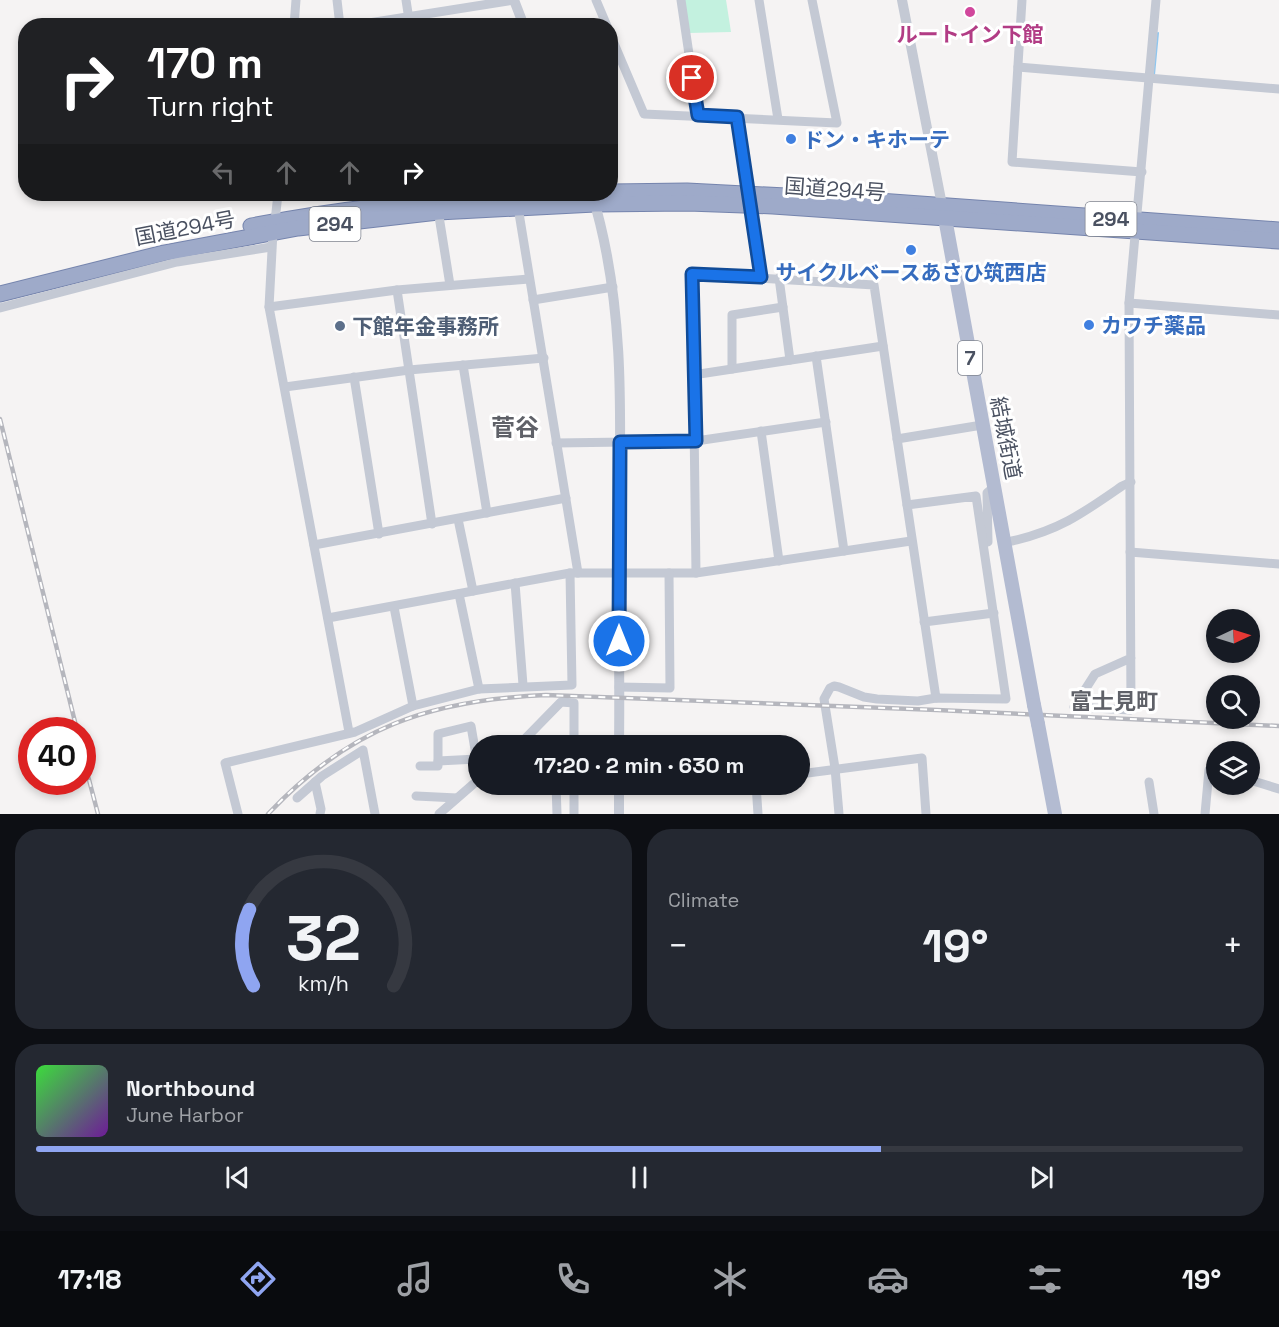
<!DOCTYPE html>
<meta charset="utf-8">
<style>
:root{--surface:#171b24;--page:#242831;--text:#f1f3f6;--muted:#9ea1a6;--line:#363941;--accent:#8fa5f1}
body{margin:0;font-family:"Space Grotesk","Noto Sans JP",sans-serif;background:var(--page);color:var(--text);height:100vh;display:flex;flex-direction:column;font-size:22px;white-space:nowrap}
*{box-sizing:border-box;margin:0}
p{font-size:20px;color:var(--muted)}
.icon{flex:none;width:33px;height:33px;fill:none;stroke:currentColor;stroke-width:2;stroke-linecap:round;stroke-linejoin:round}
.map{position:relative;height:814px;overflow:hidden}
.sheet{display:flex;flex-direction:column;gap:15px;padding:15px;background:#0d0f14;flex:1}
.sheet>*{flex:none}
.banner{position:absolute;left:18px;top:18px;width:600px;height:183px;border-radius:24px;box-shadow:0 3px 9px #0003;background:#202124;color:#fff;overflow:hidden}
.needle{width:39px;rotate:86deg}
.fabs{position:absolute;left:1206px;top:609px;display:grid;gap:12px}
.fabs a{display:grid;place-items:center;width:54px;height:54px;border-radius:50%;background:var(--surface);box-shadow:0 3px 9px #0003;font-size:30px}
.speed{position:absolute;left:18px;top:717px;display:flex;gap:12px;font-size:30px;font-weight:700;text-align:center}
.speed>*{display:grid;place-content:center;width:78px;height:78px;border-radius:50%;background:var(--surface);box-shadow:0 3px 9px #0003;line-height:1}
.speed .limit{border:9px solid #d22;background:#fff;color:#111}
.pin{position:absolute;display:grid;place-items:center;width:51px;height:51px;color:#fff;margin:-26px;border:3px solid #fff;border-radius:50%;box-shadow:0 2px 6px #0007}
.me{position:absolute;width:66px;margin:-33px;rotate:0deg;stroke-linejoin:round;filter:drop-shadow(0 0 4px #0008)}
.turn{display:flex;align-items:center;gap:21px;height:126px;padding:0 30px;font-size:27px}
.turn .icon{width:78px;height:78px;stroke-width:2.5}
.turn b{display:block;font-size:42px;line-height:51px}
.lanes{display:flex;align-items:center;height:57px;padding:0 30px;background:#0003;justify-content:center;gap:30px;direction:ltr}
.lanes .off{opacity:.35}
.big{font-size:45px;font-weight:600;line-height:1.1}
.sheet .widget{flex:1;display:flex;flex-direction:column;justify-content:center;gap:9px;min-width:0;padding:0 21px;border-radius:24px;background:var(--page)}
.sheet .dial{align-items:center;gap:0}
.dial svg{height:156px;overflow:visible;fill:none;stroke:var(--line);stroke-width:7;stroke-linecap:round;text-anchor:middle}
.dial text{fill:var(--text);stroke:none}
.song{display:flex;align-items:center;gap:18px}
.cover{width:72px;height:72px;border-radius:9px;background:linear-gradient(135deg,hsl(120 70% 55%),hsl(280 70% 35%))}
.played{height:6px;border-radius:3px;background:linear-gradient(90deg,var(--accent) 70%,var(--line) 70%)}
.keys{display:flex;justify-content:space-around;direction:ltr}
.heat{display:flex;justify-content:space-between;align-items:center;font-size:33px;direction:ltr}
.sheet .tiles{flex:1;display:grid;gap:15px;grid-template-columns:1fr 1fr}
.widget:last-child{grid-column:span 2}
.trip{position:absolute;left:468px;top:735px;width:342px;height:60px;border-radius:30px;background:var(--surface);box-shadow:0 3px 9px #0003;font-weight:600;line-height:60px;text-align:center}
.menu{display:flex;height:96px;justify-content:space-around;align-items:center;background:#090b0e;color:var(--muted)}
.menu .icon{width:42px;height:42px}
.menu .current{color:var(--accent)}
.menu b{font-size:27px;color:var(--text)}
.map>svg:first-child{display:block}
.green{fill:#c3f1df}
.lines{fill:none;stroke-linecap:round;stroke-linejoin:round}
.stream{stroke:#8fc6ef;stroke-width:2}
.trunk-casing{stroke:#7584ad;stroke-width:17}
.minor{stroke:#c4c9d4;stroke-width:9}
.tertiary{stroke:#c4c9d4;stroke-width:10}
.primary{stroke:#b3bbd1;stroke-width:14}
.trunk{stroke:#9eaac9;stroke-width:15}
.rail-casing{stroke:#b5b6bd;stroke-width:4.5}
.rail{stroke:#fff;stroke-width:2;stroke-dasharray:7;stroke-linecap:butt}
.primary-bridge{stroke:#b3bbd1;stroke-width:14}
.route-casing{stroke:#114b97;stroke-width:15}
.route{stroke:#1a73e8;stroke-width:10}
.hotel-dot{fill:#d1479c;stroke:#fff;stroke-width:2}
.shop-dot{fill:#3f7fe0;stroke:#fff;stroke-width:2}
.service-dot{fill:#5c6f8a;stroke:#fff;stroke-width:2}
.labels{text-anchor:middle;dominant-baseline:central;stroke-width:6;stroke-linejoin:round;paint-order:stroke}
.shield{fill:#fff;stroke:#808590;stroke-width:1.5}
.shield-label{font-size:20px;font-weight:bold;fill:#4a5161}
.hotel-label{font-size:21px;font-weight:bold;fill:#b23c85;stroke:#fff}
.shop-label{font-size:21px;font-weight:bold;fill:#366cbe;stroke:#fff;text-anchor:start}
.street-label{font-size:21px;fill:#4a5161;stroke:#fff}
.service-label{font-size:21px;font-weight:bold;fill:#4e5e75;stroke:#fff;text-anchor:start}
.neighbourhood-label{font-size:22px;font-weight:bold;fill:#5f6168;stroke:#fff}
.quarter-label{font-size:24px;font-weight:bold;fill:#5f6168;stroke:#fff}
</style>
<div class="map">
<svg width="1279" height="814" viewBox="0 0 1279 814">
<rect width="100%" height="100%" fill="#f5f3f3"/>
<path class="green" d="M 684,0 L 726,0 L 731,32 L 689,33 Z"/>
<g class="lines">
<path class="stream" d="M 1154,75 L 1158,33"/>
<defs>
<g id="trunk">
<path d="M 610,192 L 687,191 L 865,200 L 1279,230"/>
<path d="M 251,226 C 349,207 448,197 547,194"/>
<path d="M 0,294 L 164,253 L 298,228 L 438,212 L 595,204 L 688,203 L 773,206 L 1279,241"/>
</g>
</defs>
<use href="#trunk" class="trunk-casing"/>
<g class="minor">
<path d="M 337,0 L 340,26"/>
<path d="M 406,0 L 410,26"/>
<path d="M 596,0 L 607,26"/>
<path d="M 681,0 L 698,115"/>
<path d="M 759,0 L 778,119"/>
<path d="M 1022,0 L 1012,162 L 1142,172"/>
<path d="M 294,26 L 296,0"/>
<path d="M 350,26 L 514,0"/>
<path d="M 610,34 L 644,114 L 837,123 L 812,0"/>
<path d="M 1018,67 L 1279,89"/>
<path d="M 518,207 L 578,573"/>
<path d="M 438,210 L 450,285"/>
<path d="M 275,221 L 278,194"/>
<path d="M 273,232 L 269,307 L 349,732"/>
<path d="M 779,278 L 790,360"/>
<path d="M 397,290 L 432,524"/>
<path d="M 533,300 L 613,287"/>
<path d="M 1129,303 L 1279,315"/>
<path d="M 269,307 L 397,290 L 529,279"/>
<path d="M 0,308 L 177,262 L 271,247"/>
<path d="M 816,356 L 844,551"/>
<path d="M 463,365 L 487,513"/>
<path d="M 732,369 L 732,315 L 783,307"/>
<path d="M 693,375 L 883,346"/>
<path d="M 354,377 L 379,534"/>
<path d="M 285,387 L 409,370 L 544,358"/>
<path d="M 761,431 L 779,561"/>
<path d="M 897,439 L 982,425"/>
<path d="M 556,443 L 696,441 L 826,422"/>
<path d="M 458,519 L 473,591"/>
<path d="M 1012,541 C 1060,530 1083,513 1122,486 L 1131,482"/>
<path d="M 988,542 L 987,493 L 994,487"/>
<path d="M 314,545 L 566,498"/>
<path d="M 1130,552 L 1279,564"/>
<path d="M 696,573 L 692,274 L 874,285 L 936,698"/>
<path d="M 515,583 L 523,685"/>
<path d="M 459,594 L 479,689"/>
<path d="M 394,607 L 413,706"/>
<path d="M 328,618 L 570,573 L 696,573 L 911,541"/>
<path d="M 924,622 L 994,613"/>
<path d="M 1131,658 L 1095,674 L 1074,707 L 1131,710 L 1129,303 L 1156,0"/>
<path d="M 619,687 L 670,688 L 669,573"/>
<path d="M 518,746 L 561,702 L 574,703 L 574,746"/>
<path d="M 1239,752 L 1241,746"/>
<path d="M 438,761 L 477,759"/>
<path d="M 420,766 L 438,766 L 438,734 L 471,726 L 478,767"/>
<path d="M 800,774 L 922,758 L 926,814"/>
<path d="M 1250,780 L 1279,789"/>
<path d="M 315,782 L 321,809 L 320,814"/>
<path d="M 1149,782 L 1154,814"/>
<path d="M 556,784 L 557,814"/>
<path d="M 574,784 L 574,814"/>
<path d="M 756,784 L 758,814"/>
<path d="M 416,796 L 457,798"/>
<path d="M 297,798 L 322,776 L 363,750 L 375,814"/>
<path d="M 238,814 L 225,763 L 355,732 L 413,706 L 479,689 L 572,685 L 570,573"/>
<path d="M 439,814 L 478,780"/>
<path d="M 839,814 L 835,768 L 824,699 L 830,688 L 834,686 L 839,687 L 864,697 L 877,699 L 918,701 L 936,698 L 1006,699 L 976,496 L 907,505"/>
<path d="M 1205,814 L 1209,770 L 1216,772"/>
</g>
<g class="tertiary">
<path d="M 514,0 L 524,26"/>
<path d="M 902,0 L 942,205"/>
<path d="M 737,117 L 761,277"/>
<path d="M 592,194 C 625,301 621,416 619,527 C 618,600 620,673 619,746"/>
<path d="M 619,814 L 619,784"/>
</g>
<g class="primary">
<path d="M 943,207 L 1034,705"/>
<path d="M 1038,724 L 1055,814"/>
</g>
<use href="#trunk" class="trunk"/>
<defs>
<g id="rail">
<path d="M 0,419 L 77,730"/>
<path d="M 82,753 L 98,814"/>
<path d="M 268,814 C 350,727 430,700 546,695 L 937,710 L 1279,726"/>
</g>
</defs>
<use href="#rail" class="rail-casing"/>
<use href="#rail" class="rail"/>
<path class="primary-bridge" d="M 1034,705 L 1038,724"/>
</g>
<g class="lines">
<defs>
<path id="route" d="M 619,641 L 620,442 L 696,441 L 692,274 L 761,277 L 737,117 L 698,115 L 692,78"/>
</defs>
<use href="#route" class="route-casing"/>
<use href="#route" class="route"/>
</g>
<circle class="hotel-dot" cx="970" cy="12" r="6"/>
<g class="shop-dot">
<circle cx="791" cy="139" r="6"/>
<circle cx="911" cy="250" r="6"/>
<circle cx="1089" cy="325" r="6"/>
</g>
<circle class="service-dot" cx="340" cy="326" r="6"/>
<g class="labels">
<g class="shield">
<rect x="1085.5" y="202" width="51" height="34" rx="4.5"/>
<rect x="309.5" y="207" width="51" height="34" rx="4.5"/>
<rect x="958" y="341" width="24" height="34" rx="4.5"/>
</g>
<g class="shield-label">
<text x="1111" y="219">294</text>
<text x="335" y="224">294</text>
<text x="970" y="358">7</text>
</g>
<g class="hotel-label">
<text x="970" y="34">ルートイン下館</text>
</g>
<g class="shop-label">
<text x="803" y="139">ドン・キホーテ</text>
<text x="911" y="272" text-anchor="middle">サイクルベースあさひ筑西店</text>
<text x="1101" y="325">カワチ薬品</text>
</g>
<g class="street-label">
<text transform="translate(835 189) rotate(4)">国道294号</text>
<text transform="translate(185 228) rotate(-11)">国道294号</text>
<text transform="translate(1006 438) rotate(79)">結城街道</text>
</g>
<g class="service-label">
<text x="352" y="326">下館年金事務所</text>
</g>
<g class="neighbourhood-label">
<text x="1114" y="701">富士見町</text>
</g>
<g class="quarter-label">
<text x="515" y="427">菅谷</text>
</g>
</g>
</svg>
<div class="fabs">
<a><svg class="needle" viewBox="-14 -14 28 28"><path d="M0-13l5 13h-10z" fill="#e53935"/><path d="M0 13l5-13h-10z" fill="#9ea1a6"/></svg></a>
<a><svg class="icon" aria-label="search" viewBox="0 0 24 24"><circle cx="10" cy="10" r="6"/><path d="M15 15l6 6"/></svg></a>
<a><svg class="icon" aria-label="layers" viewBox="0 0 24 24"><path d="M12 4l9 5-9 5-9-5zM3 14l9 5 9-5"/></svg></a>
</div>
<div class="speed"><div class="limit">40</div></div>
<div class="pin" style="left:692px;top:78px;background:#d93025"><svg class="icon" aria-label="arrive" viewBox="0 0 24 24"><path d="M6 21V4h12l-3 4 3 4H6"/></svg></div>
<svg class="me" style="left:619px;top:641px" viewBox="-20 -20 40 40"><circle r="17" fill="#1a73e8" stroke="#fff" stroke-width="3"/><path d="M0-11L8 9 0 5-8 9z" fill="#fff"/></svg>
<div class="trip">17:20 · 2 min · 630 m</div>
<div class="banner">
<div class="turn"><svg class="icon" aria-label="right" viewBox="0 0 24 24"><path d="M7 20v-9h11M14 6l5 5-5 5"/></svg><div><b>170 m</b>Turn right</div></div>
<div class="lanes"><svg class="icon off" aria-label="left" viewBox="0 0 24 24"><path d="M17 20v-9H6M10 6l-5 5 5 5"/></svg><svg class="icon off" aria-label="ahead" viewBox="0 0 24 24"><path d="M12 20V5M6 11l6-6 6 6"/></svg><svg class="icon off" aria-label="ahead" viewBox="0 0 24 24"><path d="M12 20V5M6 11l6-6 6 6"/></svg><svg class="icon" aria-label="right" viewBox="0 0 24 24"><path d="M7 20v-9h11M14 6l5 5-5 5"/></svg></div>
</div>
</div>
<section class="sheet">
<div class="tiles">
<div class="widget dial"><svg viewBox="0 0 100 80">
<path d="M14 69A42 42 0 1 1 86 69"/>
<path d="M14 69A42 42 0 0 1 12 30" stroke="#8fa5f1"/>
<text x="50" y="56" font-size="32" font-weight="700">32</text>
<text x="50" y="72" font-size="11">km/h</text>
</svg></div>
<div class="widget"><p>Climate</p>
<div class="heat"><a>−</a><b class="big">19°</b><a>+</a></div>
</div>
<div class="widget">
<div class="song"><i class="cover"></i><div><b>Northbound</b><p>June Harbor</p></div></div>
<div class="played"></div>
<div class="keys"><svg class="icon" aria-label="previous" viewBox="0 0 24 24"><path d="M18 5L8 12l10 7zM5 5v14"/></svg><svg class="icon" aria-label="pause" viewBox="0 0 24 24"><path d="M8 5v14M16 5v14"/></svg><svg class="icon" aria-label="next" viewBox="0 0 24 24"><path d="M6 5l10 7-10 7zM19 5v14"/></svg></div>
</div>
</div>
</section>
<nav class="menu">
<b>17:18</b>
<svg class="icon current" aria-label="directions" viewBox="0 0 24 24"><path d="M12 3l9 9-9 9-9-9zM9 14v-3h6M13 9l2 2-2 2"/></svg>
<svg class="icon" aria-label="music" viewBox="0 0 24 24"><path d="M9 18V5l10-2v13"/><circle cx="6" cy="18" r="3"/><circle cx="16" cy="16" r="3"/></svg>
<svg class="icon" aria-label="phone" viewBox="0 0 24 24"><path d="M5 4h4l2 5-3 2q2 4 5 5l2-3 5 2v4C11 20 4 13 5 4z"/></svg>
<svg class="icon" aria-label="climate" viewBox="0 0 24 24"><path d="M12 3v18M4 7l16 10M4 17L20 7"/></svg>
<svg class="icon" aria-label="car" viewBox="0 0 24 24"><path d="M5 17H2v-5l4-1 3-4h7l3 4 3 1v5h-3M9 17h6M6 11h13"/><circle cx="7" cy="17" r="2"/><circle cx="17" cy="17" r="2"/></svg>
<svg class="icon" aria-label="filters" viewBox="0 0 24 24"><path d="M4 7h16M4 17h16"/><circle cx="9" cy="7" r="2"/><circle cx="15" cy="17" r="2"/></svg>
<b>19°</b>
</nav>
